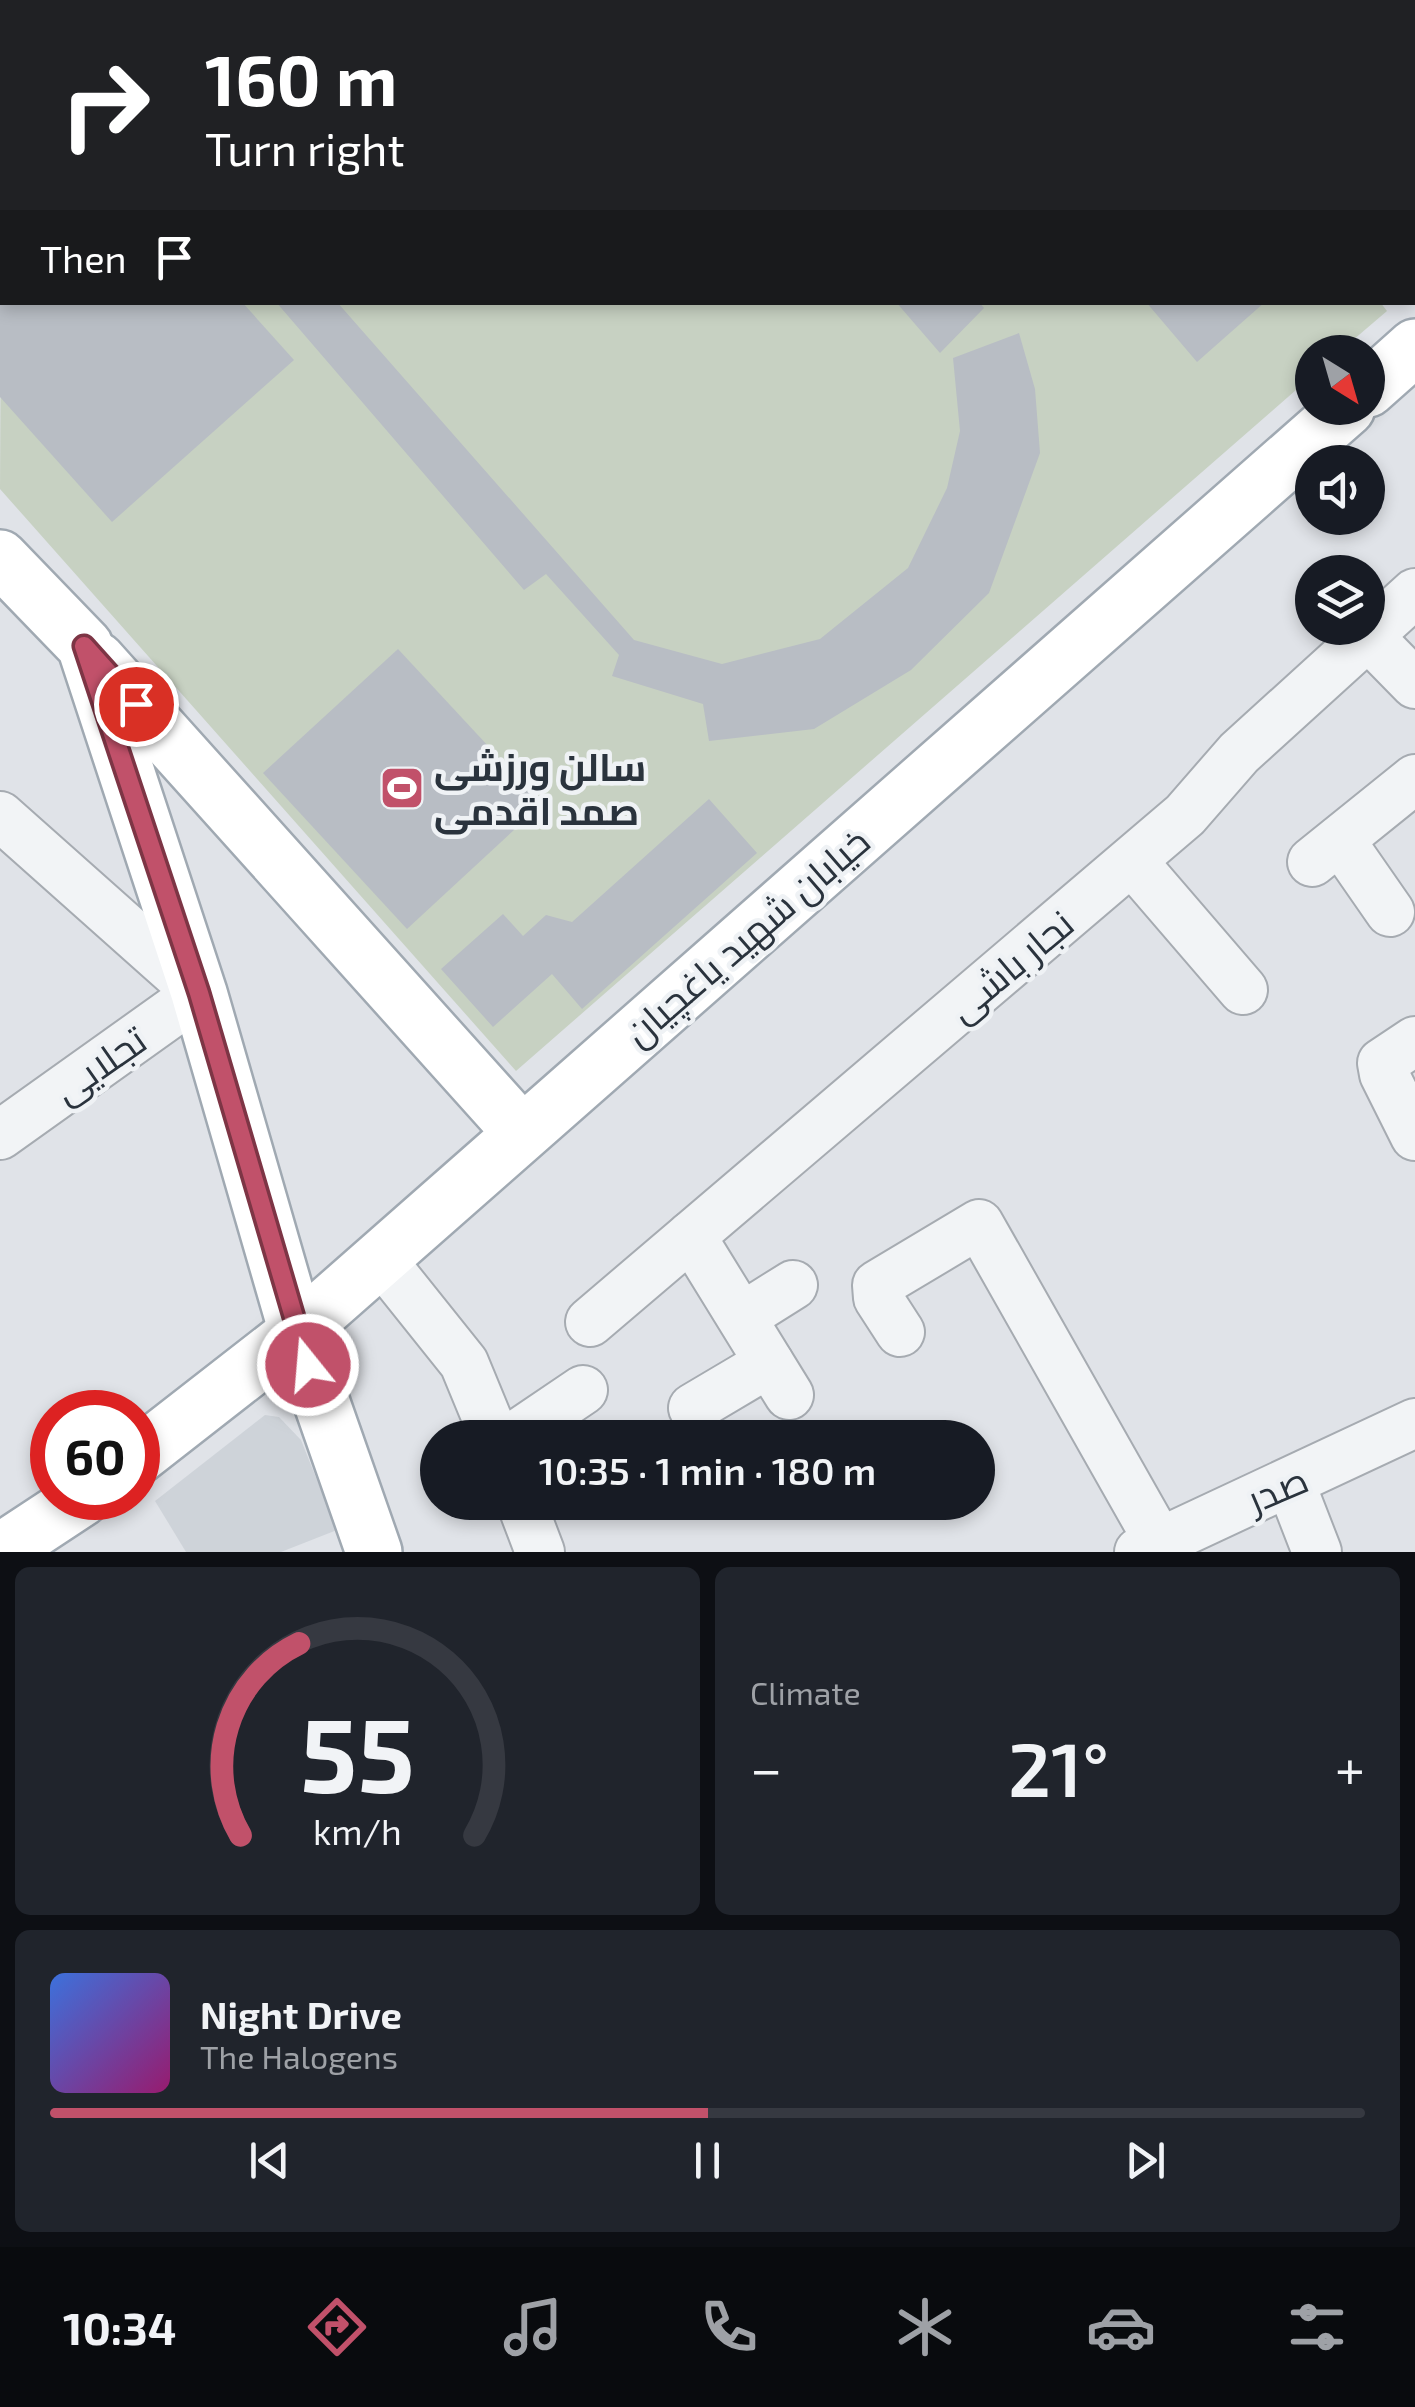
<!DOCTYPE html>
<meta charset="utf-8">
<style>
:root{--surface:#171b24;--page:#20242c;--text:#f1f3f6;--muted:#9ea1a6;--line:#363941;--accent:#c1516a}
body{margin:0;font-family:"Exo 2",Cairo,sans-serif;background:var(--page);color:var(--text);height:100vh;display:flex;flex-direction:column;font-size:38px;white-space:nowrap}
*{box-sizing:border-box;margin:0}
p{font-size:32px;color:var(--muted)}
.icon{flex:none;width:55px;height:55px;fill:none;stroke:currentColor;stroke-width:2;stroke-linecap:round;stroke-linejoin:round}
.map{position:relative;height:1552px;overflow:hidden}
.panel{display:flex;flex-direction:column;gap:15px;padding:15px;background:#0d0f14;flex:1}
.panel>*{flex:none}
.hud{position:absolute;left:0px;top:0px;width:1415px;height:305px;box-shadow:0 5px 15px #0003;background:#202124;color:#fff;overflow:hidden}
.needle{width:65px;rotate:143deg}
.fabs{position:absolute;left:1295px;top:335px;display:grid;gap:20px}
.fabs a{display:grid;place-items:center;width:90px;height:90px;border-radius:50%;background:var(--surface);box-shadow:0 5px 15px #0003;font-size:50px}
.speed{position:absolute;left:30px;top:1390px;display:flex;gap:20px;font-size:50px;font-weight:700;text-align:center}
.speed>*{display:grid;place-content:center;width:130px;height:130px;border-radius:50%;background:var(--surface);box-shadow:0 5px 15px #0003;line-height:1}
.speed .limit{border:15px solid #d22;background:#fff;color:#111}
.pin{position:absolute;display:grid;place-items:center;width:85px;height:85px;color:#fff;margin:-42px;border:5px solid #fff;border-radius:50%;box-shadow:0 2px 10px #0007}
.me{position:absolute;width:110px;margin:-55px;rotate:343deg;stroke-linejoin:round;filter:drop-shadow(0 0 8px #0008)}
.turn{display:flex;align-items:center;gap:35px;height:210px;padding:0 40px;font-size:45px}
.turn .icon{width:130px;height:130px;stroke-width:2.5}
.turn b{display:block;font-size:70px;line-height:85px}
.then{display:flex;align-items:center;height:95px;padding:0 40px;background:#0003;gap:20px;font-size:38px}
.big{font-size:75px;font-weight:600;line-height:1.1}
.panel .card{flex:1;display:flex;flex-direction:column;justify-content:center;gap:15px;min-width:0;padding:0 35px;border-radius:15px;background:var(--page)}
.panel .dial{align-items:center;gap:0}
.dial svg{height:260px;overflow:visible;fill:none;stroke:var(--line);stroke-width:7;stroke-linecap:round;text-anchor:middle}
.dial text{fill:var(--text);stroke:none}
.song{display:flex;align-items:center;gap:30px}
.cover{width:120px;height:120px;border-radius:15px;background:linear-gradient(135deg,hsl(220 70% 55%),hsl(320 70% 35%))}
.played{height:10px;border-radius:5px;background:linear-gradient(90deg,var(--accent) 50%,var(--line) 50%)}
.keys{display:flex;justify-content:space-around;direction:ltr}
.heat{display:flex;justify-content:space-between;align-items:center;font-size:55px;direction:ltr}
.panel .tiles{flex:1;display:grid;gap:15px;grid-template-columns:1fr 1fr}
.card:last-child{grid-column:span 2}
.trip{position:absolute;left:420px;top:1420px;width:575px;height:100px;border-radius:50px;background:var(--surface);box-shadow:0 5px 15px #0003;font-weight:600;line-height:100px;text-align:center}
.menu{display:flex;height:160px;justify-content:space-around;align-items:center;background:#090b0e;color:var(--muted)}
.menu .icon{width:70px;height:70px}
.menu .on{color:var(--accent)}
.menu b{font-size:45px;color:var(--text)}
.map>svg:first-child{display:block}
.built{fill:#ced3d9}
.green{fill:#c7d1c2}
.building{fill:#b8bdc4}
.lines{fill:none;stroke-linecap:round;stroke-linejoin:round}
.minor-casing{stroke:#a6abb1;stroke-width:52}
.major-casing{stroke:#a0a9b2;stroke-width:60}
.minor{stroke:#f2f4f6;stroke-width:48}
.major{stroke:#fff;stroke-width:55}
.route-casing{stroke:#7d3545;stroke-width:25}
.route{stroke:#c1516a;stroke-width:18}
.labels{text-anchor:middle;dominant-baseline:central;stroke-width:9;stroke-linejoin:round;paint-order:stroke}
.poi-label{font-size:38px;font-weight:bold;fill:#2a333d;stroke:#eff2f5;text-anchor:start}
.street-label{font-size:38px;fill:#2a333d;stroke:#eff2f5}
</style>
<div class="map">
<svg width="1415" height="1552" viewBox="0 0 1415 1552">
<rect width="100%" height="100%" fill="#e0e3e8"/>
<path class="built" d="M 265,1415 L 279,1417 L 301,1440 L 337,1530 L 281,1552 L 186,1552 L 155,1501 Z"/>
<g class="green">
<path d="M 120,0 L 1114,0 L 1117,2 L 117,2 Z"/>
<path d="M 2,104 L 2,302 L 1380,302 L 1387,311 L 1339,352 L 1312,352 L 1312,376 L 516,1071 L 0,489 Z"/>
</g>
<g class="building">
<path d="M 0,302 L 242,302 L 294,360 L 112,522 L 0,397 Z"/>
<path d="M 276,302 L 337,302 L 634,640 L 722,664 L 820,639 L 908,568 L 947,488 L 960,431 L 953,358 L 1019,333 L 1035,389 L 1040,453 L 989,593 L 911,670 L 814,729 L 709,741 L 703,704 L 612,676 L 619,655 L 546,574 L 524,590 Z"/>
<path d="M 896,302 L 979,302 L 984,308 L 940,353 Z"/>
<path d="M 1146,302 L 1265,302 L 1197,362 Z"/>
<path d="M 398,649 L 542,804 L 407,929 L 263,773 Z"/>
<path d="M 709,799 L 757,853 L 582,1009 L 552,974 L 493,1027 L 441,969 L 503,914 L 523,936 L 546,915 L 572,922 Z"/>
</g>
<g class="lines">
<defs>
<g id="minor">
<path d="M 1207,0 L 1209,2"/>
<path d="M 26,2 L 29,0"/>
<path d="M 1412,228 L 1415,231"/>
<path d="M 1368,636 L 1415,684"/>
<path d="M 0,816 L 199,993 L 0,1135"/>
<path d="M 1340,840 L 1390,912"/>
<path d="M 1132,861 L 1243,990"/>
<path d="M 1312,862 L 1415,779"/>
<path d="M 1415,1041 L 1382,1063 L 1384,1074 L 1415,1136"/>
<path d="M 691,1236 L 789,1395"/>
<path d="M 380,1258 L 464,1363 L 495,1438"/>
<path d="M 742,1317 L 793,1285"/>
<path d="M 590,1322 L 1185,815 L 1239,753 L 1415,593"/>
<path d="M 900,1332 L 878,1298 L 877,1285 L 979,1224 L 1158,1540"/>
<path d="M 693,1408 L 769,1363"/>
<path d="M 512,1438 L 583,1390"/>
<path d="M 1291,1485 L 1317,1552"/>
<path d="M 521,1502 L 540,1552"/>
<path d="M 1139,1552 L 1415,1423"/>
</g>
<g id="major">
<path d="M 1368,389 L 1415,347"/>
<path d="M 0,558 L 85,646 L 199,993 L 297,1332 L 374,1552"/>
<path d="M 97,660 L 522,1133"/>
<path d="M 138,1456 L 297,1332 L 1347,408"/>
<path d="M 0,1552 L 82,1498"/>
</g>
</defs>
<use href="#minor" class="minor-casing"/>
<use href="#major" class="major-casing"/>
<use href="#minor" class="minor"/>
<use href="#major" class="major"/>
</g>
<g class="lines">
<defs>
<path id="route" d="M 136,704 L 84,646 L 199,993 L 308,1365"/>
</defs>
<use href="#route" class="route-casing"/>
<use href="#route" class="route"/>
</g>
<defs>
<symbol id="stadium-square" viewBox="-11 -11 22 22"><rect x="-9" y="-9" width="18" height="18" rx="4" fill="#c1516a" stroke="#eff2f5"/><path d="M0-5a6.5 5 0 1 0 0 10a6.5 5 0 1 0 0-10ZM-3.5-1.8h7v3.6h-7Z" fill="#fff"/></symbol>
</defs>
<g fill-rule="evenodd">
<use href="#stadium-square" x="377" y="763" width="50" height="50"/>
</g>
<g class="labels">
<g class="poi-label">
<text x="434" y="766">سالن ورزشی<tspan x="434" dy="44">صمد اقدمی</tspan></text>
</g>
<g class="street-label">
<text transform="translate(746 936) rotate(-41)">خیابان شهید یاغچیان</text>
<text transform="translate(1010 965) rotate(-40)">نجار باشی</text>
<text transform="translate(99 1064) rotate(-35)">تجلایی</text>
<text transform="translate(1277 1488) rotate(-23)">صدر</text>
</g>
</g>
</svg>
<div class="fabs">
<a><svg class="needle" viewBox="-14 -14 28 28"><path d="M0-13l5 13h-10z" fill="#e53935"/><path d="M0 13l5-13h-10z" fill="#9ea1a6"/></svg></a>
<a><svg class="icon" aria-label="sound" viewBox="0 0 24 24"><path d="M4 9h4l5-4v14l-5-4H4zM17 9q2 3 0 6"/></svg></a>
<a><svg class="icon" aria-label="layers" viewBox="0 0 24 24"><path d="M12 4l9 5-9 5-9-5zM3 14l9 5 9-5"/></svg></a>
</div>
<div class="speed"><div class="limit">60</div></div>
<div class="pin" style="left:136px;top:704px;background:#d93025"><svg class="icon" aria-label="arrive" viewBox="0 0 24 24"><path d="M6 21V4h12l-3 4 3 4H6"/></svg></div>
<svg class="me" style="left:308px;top:1365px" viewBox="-20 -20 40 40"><circle r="17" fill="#c1516a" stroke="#fff" stroke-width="3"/><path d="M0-11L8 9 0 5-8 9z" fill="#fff"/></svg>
<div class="trip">10:35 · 1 min · 180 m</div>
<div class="hud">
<div class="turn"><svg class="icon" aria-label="right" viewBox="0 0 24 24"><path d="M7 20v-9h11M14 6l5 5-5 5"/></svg><div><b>160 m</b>Turn right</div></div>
<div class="then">Then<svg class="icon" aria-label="arrive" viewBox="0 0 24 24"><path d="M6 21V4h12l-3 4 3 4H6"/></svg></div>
</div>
</div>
<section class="panel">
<div class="tiles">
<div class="card dial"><svg viewBox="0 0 100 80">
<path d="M14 69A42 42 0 1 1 86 69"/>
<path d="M14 69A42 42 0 0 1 32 10" stroke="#c1516a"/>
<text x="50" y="56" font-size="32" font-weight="700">55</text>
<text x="50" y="72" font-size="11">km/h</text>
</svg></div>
<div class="card"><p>Climate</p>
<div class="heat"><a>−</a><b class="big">21°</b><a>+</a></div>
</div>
<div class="card">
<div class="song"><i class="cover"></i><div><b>Night Drive</b><p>The Halogens</p></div></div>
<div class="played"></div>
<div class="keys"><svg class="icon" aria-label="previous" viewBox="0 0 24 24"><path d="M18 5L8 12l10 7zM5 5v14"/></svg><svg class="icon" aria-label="pause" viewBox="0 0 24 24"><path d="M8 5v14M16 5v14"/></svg><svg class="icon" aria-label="next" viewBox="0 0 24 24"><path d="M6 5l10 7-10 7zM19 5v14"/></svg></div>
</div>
</div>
</section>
<nav class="menu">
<b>10:34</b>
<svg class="icon on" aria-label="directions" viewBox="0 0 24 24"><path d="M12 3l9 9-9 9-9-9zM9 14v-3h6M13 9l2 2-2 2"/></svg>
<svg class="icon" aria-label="music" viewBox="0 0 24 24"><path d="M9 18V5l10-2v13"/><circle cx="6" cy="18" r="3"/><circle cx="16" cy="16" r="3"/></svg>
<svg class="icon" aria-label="phone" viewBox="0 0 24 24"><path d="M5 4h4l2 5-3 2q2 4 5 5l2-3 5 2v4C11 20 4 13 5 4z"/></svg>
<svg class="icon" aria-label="climate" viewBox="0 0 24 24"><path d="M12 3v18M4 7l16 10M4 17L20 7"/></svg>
<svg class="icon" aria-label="car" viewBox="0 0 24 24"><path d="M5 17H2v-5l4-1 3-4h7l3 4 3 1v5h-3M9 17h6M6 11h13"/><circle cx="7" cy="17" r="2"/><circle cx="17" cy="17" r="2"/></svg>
<svg class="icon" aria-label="filters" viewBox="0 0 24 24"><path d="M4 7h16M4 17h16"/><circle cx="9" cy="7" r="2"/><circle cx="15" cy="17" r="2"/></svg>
</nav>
